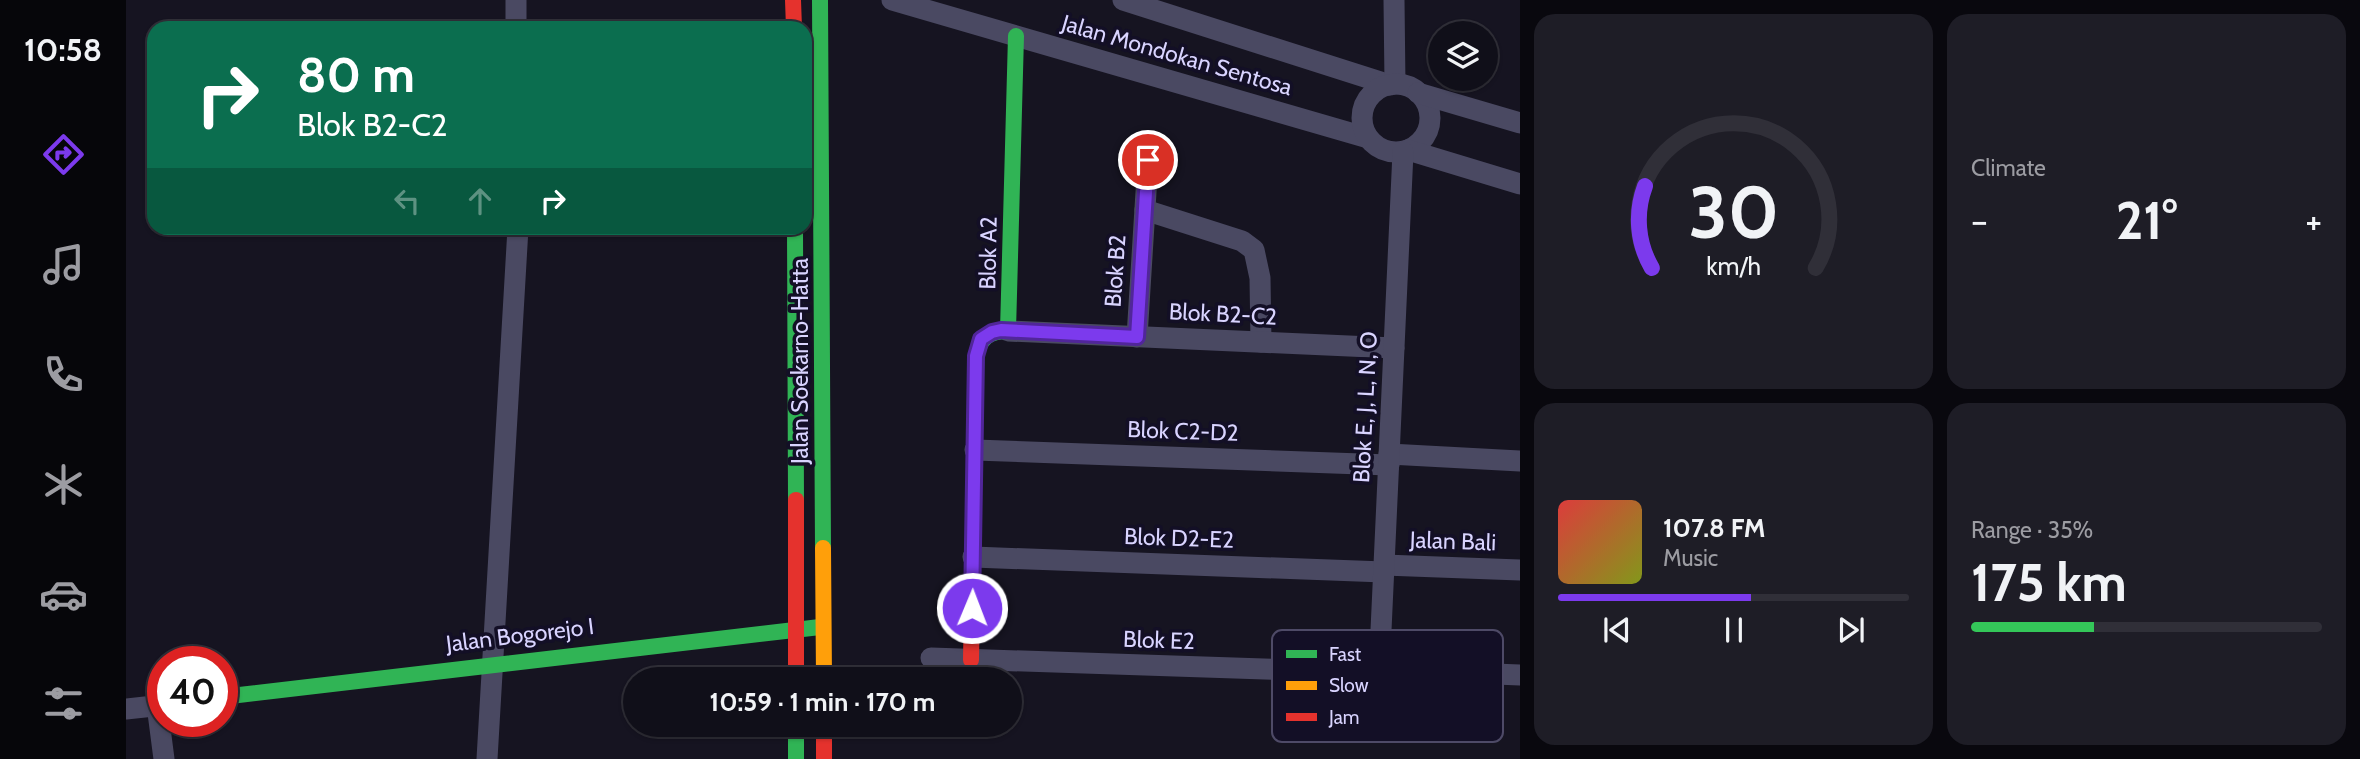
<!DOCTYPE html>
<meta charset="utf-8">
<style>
:root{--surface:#100f19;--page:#1e1d26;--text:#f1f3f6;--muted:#9c9ca2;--line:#302f38;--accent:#7c3aed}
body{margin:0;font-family:Cabin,sans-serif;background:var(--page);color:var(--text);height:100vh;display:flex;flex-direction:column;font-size:26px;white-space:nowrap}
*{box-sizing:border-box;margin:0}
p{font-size:23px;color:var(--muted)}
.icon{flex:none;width:38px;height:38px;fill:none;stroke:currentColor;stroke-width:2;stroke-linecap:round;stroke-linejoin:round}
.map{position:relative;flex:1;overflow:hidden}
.drawer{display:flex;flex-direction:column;gap:14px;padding:14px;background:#09080e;width:840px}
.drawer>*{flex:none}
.hud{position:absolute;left:21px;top:21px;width:665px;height:214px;border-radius:21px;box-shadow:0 2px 5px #0004,0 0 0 2px var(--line);background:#0b6e4f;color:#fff;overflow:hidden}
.fabs{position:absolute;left:1302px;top:21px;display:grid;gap:14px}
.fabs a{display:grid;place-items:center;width:70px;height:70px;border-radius:50%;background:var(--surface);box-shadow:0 2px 5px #0004,0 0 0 2px var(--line);font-size:35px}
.speed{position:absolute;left:21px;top:646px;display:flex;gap:14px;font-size:35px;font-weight:700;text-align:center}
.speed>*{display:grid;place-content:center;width:91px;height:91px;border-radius:50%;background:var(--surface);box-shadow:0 2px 5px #0004,0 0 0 2px var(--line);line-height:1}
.speed .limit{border:10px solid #d22;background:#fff;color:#111}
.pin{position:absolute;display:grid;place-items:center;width:60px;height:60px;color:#fff;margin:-30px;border:4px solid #fff;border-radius:50%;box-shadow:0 2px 7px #0007}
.me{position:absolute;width:77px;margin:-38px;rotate:1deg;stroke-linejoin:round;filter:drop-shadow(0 0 5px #0008)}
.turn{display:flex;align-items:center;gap:24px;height:147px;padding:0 35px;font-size:32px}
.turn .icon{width:91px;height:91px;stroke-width:2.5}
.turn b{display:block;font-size:49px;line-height:60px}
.lanes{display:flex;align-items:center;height:66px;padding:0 35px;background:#0003;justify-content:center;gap:35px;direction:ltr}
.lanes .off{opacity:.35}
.big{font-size:52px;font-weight:700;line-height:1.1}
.drawer .card{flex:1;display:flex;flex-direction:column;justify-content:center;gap:10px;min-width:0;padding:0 24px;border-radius:21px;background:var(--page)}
.drawer .dial{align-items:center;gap:0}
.dial svg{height:182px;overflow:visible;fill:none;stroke:var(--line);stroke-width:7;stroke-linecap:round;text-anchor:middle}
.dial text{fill:var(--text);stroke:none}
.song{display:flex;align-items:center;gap:21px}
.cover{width:84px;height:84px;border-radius:10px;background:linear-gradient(135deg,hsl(0 70% 55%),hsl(70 70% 35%))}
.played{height:7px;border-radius:4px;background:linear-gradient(90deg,var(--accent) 55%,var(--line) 55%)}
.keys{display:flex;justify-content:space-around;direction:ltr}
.heat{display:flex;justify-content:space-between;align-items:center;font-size:38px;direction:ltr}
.charge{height:10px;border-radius:5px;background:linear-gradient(90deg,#34c759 35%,var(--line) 0)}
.drawer .tiles{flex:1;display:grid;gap:14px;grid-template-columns:repeat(2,1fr)}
.trip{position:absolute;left:497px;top:667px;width:399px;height:70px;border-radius:35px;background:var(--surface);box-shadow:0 2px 5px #0004,0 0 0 2px var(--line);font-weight:700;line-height:70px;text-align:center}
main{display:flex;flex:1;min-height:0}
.tabs{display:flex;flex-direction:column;width:126px;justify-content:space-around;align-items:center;background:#06060a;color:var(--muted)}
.tabs .icon{width:49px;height:49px}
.tabs .current{color:var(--accent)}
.tabs b{font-size:32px;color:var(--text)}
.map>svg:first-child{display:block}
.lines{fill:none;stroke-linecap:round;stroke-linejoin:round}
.street{stroke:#4a4962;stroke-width:21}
.fast{stroke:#30b455;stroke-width:16}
.slow{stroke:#ff9f0a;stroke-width:16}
.jam{stroke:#e5322d;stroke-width:16}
.route-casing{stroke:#51269a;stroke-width:18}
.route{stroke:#7c3aed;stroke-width:12}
.labels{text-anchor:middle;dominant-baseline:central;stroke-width:7;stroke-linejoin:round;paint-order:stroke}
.street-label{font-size:23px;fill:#d9d4ff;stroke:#130f26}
.key{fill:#130f26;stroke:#4e4a67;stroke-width:2}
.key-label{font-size:19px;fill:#d9d4ff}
</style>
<main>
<nav class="tabs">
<b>10:58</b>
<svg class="icon current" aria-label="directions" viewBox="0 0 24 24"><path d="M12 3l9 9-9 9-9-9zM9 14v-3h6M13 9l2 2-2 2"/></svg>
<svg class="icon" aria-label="music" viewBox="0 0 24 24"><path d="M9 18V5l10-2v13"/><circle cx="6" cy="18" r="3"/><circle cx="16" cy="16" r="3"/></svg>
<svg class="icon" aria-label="phone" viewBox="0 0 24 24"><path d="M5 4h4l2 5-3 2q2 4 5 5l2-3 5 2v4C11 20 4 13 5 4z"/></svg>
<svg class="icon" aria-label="climate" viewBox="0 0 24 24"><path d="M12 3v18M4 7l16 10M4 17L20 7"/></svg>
<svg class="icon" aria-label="car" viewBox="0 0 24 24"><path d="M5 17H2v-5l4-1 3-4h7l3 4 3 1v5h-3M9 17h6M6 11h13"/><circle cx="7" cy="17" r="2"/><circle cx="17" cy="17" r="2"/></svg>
<svg class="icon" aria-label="filters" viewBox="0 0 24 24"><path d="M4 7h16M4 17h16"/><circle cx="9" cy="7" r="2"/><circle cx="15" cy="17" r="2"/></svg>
</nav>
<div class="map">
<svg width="1394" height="759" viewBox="0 0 1394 759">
<rect width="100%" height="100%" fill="#161421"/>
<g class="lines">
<g class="street">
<path d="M 390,0 L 390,28"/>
<path d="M 766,0 L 1242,138"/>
<path d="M 997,0 L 1264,85"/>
<path d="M 1268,0 L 1269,84"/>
<circle cx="1270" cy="118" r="34"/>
<path d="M 1292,93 L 1394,123"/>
<path d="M 1282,150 L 1394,184"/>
<path d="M 1019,210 L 1116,241 L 1128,250 L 1134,278 L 1135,342"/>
<path d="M 882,331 L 1268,348"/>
<path d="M 1011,337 L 1022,160"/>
<path d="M 849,450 L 1263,465"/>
<path d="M 1263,454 L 1394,461"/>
<path d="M 847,557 L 1258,572"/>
<path d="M 1258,565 L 1394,570"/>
<path d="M 805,658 L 1196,671 L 1257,665"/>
<path d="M 1257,665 L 1254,652 L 1277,152"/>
<path d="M 1257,665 L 1268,670 L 1394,675"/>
<path d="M 31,705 L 38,759"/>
<path d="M 0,709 L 37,705"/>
<path d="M 361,759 L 392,228"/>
</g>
<g class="fast">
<path d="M 694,0 L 697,548"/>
<path d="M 669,228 L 670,500"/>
<path d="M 850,357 C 854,338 863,331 882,331 L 890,36"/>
<path d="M 96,697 L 694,627"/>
<path d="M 670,724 L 670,759"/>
</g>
<path class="slow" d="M 697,548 L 698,679"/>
<g class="jam">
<path d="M 667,0 L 668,28"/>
<path d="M 670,500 L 670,679"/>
<path d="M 845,660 L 850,357"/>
<path d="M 698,724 L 698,759"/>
</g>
</g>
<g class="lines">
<defs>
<path id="route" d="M 846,608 L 850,356 L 855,339 L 866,332 L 875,330 L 1011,337 L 1022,160"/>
</defs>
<use href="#route" class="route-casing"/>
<use href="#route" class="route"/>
</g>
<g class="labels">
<g class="street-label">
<text transform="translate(1051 55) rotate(16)">Jalan Mondokan Sentosa</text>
<text transform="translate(862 253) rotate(-89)">Blok A2</text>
<text transform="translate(989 271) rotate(-86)">Blok B2</text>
<text transform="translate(1097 314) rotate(3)">Blok B2-C2</text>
<text transform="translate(674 361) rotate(-90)">Jalan Soekarno-Hatta</text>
<text transform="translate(1239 407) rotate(-87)">Blok E, J, L, N, O</text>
<text transform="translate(1057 431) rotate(2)">Blok C2-D2</text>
<text transform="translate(1053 538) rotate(2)">Blok D2-E2</text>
<text transform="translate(1327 541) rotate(2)">Jalan Bali</text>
<text transform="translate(394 635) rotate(-7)">Jalan Bogorejo I</text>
<text transform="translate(1033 640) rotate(2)">Blok E2</text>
</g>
</g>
<rect x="1146" y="630" width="231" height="112" rx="10" class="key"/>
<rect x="1160" y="650" width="31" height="8" fill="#30b455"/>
<rect x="1160" y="681" width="31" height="9" fill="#ff9f0a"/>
<rect x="1160" y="713" width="31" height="8" fill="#e5322d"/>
<g class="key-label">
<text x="1203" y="661">Fast</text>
<text x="1203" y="692">Slow</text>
<text x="1203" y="724">Jam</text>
</g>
</svg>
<div class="fabs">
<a><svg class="icon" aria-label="layers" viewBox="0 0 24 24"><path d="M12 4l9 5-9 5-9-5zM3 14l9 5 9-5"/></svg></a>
</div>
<div class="speed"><div class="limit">40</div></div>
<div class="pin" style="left:1022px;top:160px;background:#d93025"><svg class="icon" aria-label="arrive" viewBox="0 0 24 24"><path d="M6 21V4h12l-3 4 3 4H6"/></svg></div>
<svg class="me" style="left:846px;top:608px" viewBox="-20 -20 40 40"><circle r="17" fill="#7c3aed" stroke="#fff" stroke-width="3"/><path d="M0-11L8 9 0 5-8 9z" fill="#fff"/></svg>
<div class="trip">10:59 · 1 min · 170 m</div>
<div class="hud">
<div class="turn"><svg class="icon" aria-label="right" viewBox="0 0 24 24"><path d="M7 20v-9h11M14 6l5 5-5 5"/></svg><div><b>80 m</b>Blok B2-C2</div></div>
<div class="lanes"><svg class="icon off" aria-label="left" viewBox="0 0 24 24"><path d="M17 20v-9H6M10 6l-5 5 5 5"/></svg><svg class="icon off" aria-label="ahead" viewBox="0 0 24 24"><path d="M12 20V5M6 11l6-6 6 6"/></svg><svg class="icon" aria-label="right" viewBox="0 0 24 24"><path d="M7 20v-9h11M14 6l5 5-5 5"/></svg></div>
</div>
</div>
<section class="drawer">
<div class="tiles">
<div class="card dial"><svg viewBox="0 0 100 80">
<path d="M14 69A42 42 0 1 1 86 69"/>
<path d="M14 69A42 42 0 0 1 11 33" stroke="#7c3aed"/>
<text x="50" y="56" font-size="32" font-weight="700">30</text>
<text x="50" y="72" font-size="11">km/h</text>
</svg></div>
<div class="card"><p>Climate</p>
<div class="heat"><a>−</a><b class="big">21°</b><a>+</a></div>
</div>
<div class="card">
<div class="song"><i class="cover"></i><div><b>107.8 FM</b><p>Music</p></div></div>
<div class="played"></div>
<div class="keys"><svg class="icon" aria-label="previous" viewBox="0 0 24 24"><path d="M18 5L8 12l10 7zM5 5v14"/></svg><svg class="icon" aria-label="pause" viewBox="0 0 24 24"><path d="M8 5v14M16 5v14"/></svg><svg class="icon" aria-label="next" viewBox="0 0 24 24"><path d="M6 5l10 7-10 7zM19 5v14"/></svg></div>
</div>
<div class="card"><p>Range · 35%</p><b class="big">175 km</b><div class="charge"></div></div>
</div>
</section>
</main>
